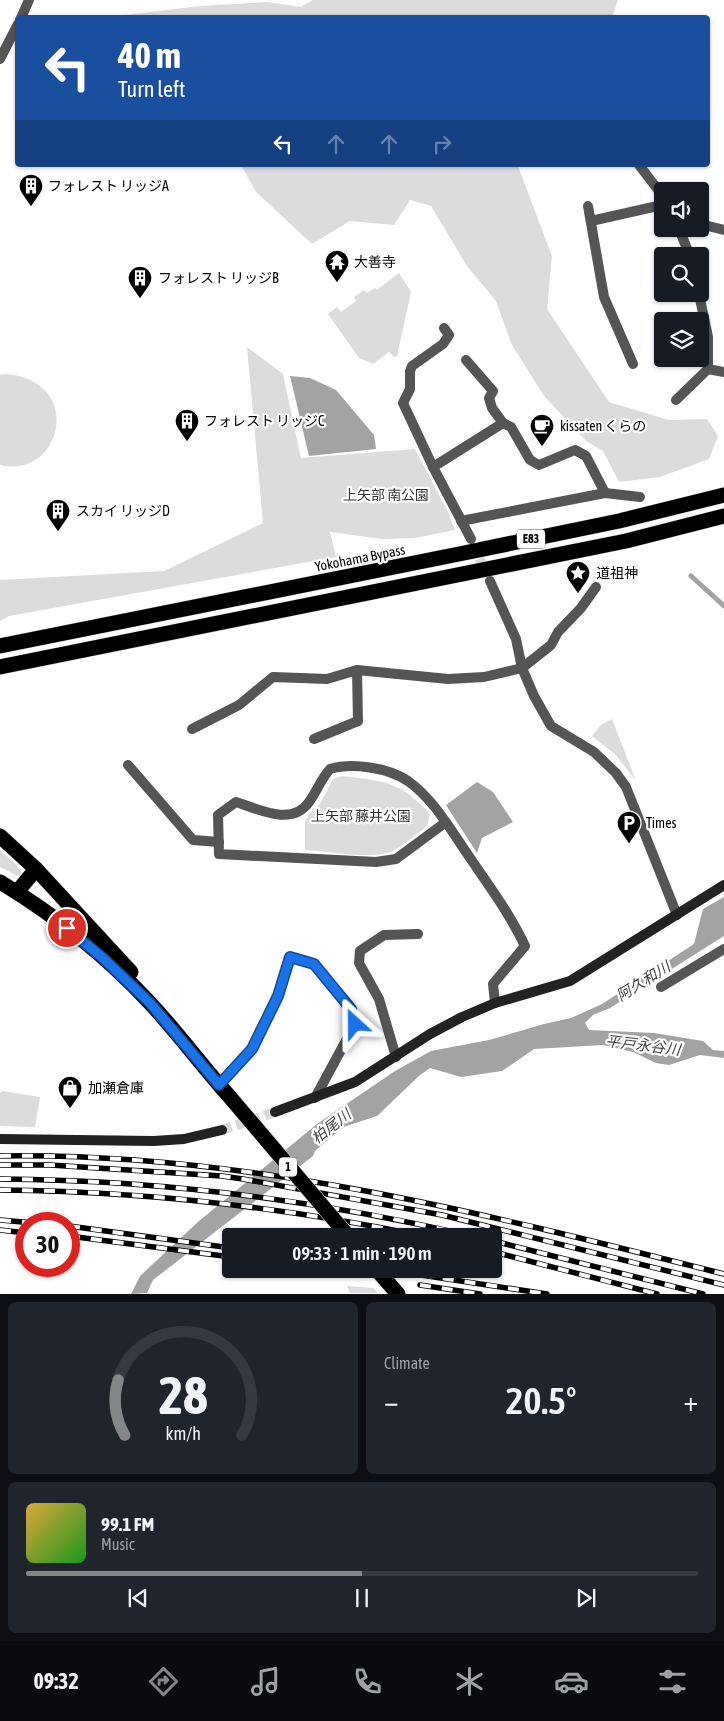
<!DOCTYPE html>
<meta charset="utf-8">
<style>
:root{--surface:#171b24;--page:#20242c;--text:#f1f3f6;--muted:#9ea1a6;--line:#363941;--accent:#858687}
body{margin:0;font-family:"Asap Condensed","Noto Sans JP",sans-serif;background:var(--page);color:var(--text);height:100vh;display:flex;flex-direction:column;font-size:19px;white-space:nowrap}
*{box-sizing:border-box;margin:0}
p{font-size:16px;color:var(--muted)}
.icon{flex:none;width:28px;height:28px;fill:none;stroke:currentColor;stroke-width:2;stroke-linecap:round;stroke-linejoin:round}
.map{position:relative;height:1294px;overflow:hidden}
.sheet{display:flex;flex-direction:column;gap:8px;padding:8px;background:#0d0f14;flex:1}
.sheet>*{flex:none}
.top-card{position:absolute;left:15px;top:15px;width:695px;height:152px;border-radius:5px;box-shadow:0 1px 4px #0004;background:#1a4fa0;color:#fff;overflow:hidden}
.buttons{position:absolute;left:654px;top:182px;display:grid;gap:10px}
.buttons a{display:grid;place-items:center;width:55px;height:55px;border-radius:5px;background:var(--surface);box-shadow:0 1px 4px #0004;font-size:25px}
.speed{position:absolute;left:15px;top:1212px;display:flex;gap:10px;font-size:25px;font-weight:700;text-align:center}
.speed>*{display:grid;place-content:center;width:65px;height:65px;border-radius:50%;background:var(--surface);box-shadow:0 1px 4px #0004;line-height:1}
.speed .limit{border:8px solid #d22;background:#fff;color:#111}
.pin{position:absolute;display:grid;place-items:center;width:42px;height:42px;color:#fff;margin:-21px;border:2px solid #fff;border-radius:50%;box-shadow:0 1px 5px #0007}
.me{position:absolute;width:55px;margin:-28px;rotate:336deg;stroke-linejoin:round;filter:drop-shadow(0 0 4px #0008)}
.turn{display:flex;align-items:center;gap:18px;height:105px;padding:0 20px;font-size:22px}
.turn .icon{width:65px;height:65px;stroke-width:2.5}
.turn b{display:block;font-size:35px;line-height:42px}
.lanes{display:flex;align-items:center;height:48px;padding:0 20px;background:#0003;justify-content:center;gap:25px;direction:ltr}
.lanes .off{opacity:.35}
.big{font-size:38px;font-weight:600;line-height:1.1}
.sheet .card{flex:1;display:flex;flex-direction:column;justify-content:center;gap:8px;min-width:0;padding:0 18px;border-radius:8px;background:var(--page)}
.sheet .dial{align-items:center;gap:0}
.dial svg{height:130px;overflow:visible;fill:none;stroke:var(--line);stroke-width:7;stroke-linecap:round;text-anchor:middle}
.dial text{fill:var(--text);stroke:none}
.song{display:flex;align-items:center;gap:15px}
.cover{width:60px;height:60px;border-radius:8px;background:linear-gradient(135deg,hsl(40 70% 55%),hsl(120 70% 35%))}
.played{height:5px;border-radius:2px;background:linear-gradient(90deg,var(--accent) 50%,var(--line) 50%)}
.keys{display:flex;justify-content:space-around;direction:ltr}
.heat{display:flex;justify-content:space-between;align-items:center;font-size:28px;direction:ltr}
.sheet .tiles{flex:1;display:grid;gap:8px;grid-template-columns:1fr 1fr}
.card:last-child{grid-column:span 2}
.trip{position:absolute;left:222px;top:1228px;width:280px;height:50px;border-radius:5px;background:var(--surface);box-shadow:0 1px 4px #0004;font-weight:600;line-height:50px;text-align:center}
.tabs{display:flex;height:80px;justify-content:space-around;align-items:center;background:#090b0e;color:var(--muted)}
.tabs .icon{width:35px;height:35px}
.tabs .selected{color:var(--accent)}
.tabs b{font-size:22px;color:var(--text)}
.map>svg:first-child{display:block}
.green{fill:#dcdcdc}
.water{fill:#a3a3a3}
.lines{fill:none;stroke-linecap:round;stroke-linejoin:round}
.stream{stroke:#a3a3a3;stroke-width:5}
.street-tunnel{stroke:#d9d9d9;stroke-width:10;stroke-dasharray:10 5;stroke-linecap:butt}
.secondary-tunnel{stroke:#d9d9d9;stroke-width:10;stroke-dasharray:10 5;stroke-linecap:butt}
.highway-casing{stroke:#dbdbdb;stroke-width:16}
.street{stroke:#555;stroke-width:10}
.secondary{stroke:#222;stroke-width:10}
.highway{stroke:#000;stroke-width:15}
.rail-casing{stroke:#000;stroke-width:5.5}
.rail{stroke:#fff;stroke-width:4;stroke-dasharray:11;stroke-linecap:butt}
.highway-bridge-casing{stroke:#dbdbdb;stroke-width:16;stroke-linecap:butt}
.highway-bridge{stroke:#000;stroke-width:15}
.route-casing{stroke:#114b97;stroke-width:12}
.route{stroke:#1a73e8;stroke-width:9}
.labels{text-anchor:middle;dominant-baseline:central;stroke-width:4.5;stroke-linejoin:round;paint-order:stroke}
.shield{fill:#fff;stroke:#4c4c4c;stroke-width:1}
.shield-label{font-size:12px;font-weight:bold;fill:#000}
.poi-label{font-size:14px;fill:#000;stroke:#fff;text-anchor:start}
.park-label{font-size:14px;fill:#333;stroke:#fff}
.street-label{font-size:14px;fill:#000;stroke:#fff}
.water-label{font-size:15px;font-style:italic;fill:#444;stroke:#fff}
</style>
<div class="map">
<svg width="724" height="1294" viewBox="0 0 724 1294">
<rect width="100%" height="100%" fill="#fff"/>
<g class="green">
<path d="M 313,0 L 618,0 L 612,18 L 108,17 L 200,6 L 267,2 L 301,7 Z"/>
<path d="M 241,165 L 519,165 L 519,169 L 552,256 L 547,309 L 609,402 L 669,420 L 707,419 L 718,436 L 709,459 L 660,477 L 619,482 L 603,451 L 586,441 L 544,396 L 512,345 L 496,301 L 467,266 L 431,206 L 410,200 L 394,225 L 350,221 L 312,244 L 256,192 Z"/>
<path d="M 399,273 L 411,292 L 397,356 L 394,357 L 389,352 L 373,364 L 359,358 L 328,314 L 337,307 L 341,312 L 356,301 L 354,297 L 364,290 L 367,293 L 375,288 L 377,290 Z"/>
<path d="M 247,347 L 283,374 L 301,458 L 415,449 L 448,512 L 455,530 L 415,538 L 383,539 L 330,532 L 336,557 L 9,616 L 0,621 L 0,580 L 164,571 L 263,523 Z"/>
<path d="M 6,374 C 86,381 61,480 0,465 L 0,375 Z"/>
<path d="M 612,719 L 636,781 L 616,755 L 592,736 L 601,725 Z"/>
<path d="M 342,776 C 384,781 400,781 430,814 L 427,826 C 417,834 406,843 395,850 C 375,861 329,851 305,850 L 305,820 L 321,802 L 333,779 Z"/>
<path d="M 0,850 L 13,861 L 22,873 L 20,877 L 0,867 Z"/>
<path d="M 3,1091 L 40,1097 L 35,1127 L 0,1126 L 0,1093 Z"/>
<path d="M 347,1286 L 373,1288 L 378,1293 L 350,1293 Z"/>
</g>
<g class="water">
<path d="M 290,376 L 310,378 L 336,390 L 374,435 L 376,449 L 309,456 Z"/>
<path d="M 477,782 L 493,792 L 513,822 L 482,838 L 477,853 L 446,805 Z"/>
<path d="M 724,897 L 724,936 L 610,1008 L 593,1015 L 585,1023 L 589,1030 L 654,1033 L 703,1041 L 713,1050 L 724,1051 L 724,1058 L 700,1055 L 669,1065 L 656,1063 L 633,1052 L 603,1045 L 534,1049 L 502,1071 L 461,1077 L 430,1068 L 420,1075 L 377,1116 L 343,1127 L 315,1151 L 313,1156 L 153,1280 L 147,1293 L 131,1294 L 140,1276 L 199,1221 L 317,1124 L 395,1071 L 431,1051 L 489,1040 L 544,1024 L 571,1018 L 602,1004 L 694,944 L 703,909 Z"/>
</g>
<g class="lines">
<path class="stream" d="M 691,576 L 724,606"/>
<path class="street-tunnel" d="M 473,545 L 487,575"/>
<path class="secondary-tunnel" d="M 222,1130 L 275,1112"/>
<defs>
<g id="highway">
<path d="M 0,646 L 464,553 L 619,521 L 724,495"/>
<path d="M 0,667 L 626,541 L 724,516"/>
<path d="M 0,836 L 36,869 L 131,972"/>
<path d="M 0,882 C 55,915 107,957 150,1003 C 178,1033 202,1066 229,1096"/>
<path d="M 17,892 L 36,869"/>
<path d="M 376,1269 L 398,1294"/>
</g>
</defs>
<use href="#highway" class="highway-casing"/>
<g class="street">
<path d="M 21,18 L 29,0"/>
<path d="M 0,59 L 18,24"/>
<path d="M 639,165 L 659,191 L 662,200"/>
<path d="M 588,206 L 604,297 L 633,364"/>
<path d="M 591,221 L 662,205"/>
<path d="M 700,224 L 724,230"/>
<path d="M 679,229 L 690,256"/>
<path d="M 699,294 L 708,337 L 708,369 L 724,372"/>
<path d="M 444,328 L 449,335 L 443,344 L 412,366 L 410,371 L 410,389 L 403,403 L 433,467 L 471,539"/>
<path d="M 466,360 L 493,391 L 489,398 L 492,408 L 503,423 L 511,427 L 530,460 L 539,465 L 575,450 L 586,456 L 605,493"/>
<path d="M 676,400 L 708,369"/>
<path d="M 433,467 L 503,423"/>
<path d="M 461,521 L 605,493 L 640,497"/>
<path d="M 490,581 L 516,639 L 522,668 L 534,696 L 551,726 L 594,752 L 616,773 L 626,787 L 677,915"/>
<path d="M 192,729 L 239,705 L 273,677 L 327,679 L 357,670 L 448,679 L 484,677 L 522,668 L 551,645 L 558,632 L 581,608 L 596,587"/>
<path d="M 314,739 L 358,721 L 357,670"/>
<path d="M 128,765 L 193,840 L 219,842"/>
<path d="M 446,822 L 396,859 L 376,862 L 219,854 L 218,815 L 236,802 C 258,809 292,827 309,802 C 317,791 321,779 330,769 C 352,762 389,768 408,781 C 433,799 449,827 466,852 C 487,883 509,912 525,946 L 493,984 L 495,1003"/>
<path d="M 661,987 L 724,949"/>
<path d="M 396,1057 L 379,999 L 359,963 L 360,951 L 384,935 L 418,934"/>
<path d="M 219,1085 L 252,1049 L 278,996 L 290,957 L 314,964 L 351,1009 L 355,1024 L 315,1098"/>
</g>
<g class="secondary">
<path d="M 275,1112 L 355,1082 L 430,1034 L 462,1017 L 495,1003 L 570,981 L 724,885"/>
<path d="M 0,1139 L 154,1141 L 184,1139 L 222,1130"/>
</g>
<use href="#highway" class="highway"/>
<defs>
<g id="rail">
<path d="M 0,1156 C 247,1152 486,1214 724,1274"/>
<path d="M 0,1165 L 50,1165 L 222,1176 L 243,1179 L 442,1215 L 724,1285"/>
<path d="M 0,1179 C 160,1180 317,1200 472,1236"/>
<path d="M 0,1190 C 144,1191 282,1207 423,1236"/>
<path d="M 0,1220 L 45,1224"/>
<path d="M 69,1226 L 231,1248"/>
<path d="M 0,1230 L 26,1233"/>
<path d="M 69,1236 L 231,1257"/>
<path d="M 494,1241 L 703,1294"/>
<path d="M 494,1252 L 657,1294"/>
<path d="M 314,1269 L 347,1274"/>
<path d="M 421,1275 L 547,1294"/>
<path d="M 420,1285 L 480,1294"/>
</g>
</defs>
<use href="#rail" class="rail-casing"/>
<use href="#rail" class="rail"/>
<defs>
<path id="highway-bridge" d="M 229,1096 L 348,1236"/>
</defs>
<use href="#highway-bridge" class="highway-bridge-casing"/>
<use href="#highway-bridge" class="highway-bridge"/>
</g>
<g class="lines">
<defs>
<path id="route" d="M 67,928 L 104,959 L 150,1003 L 219,1085 L 252,1049 L 278,996 L 290,957 L 314,964 L 351,1009 L 355,1024"/>
</defs>
<use href="#route" class="route-casing"/>
<use href="#route" class="route"/>
</g>
<defs>
<symbol id="building-pin" viewBox="-11 -11 22 30"><path d="M0 17L-7.5 6A9.5 9.5 0 1 1 7.5 6Z" fill="#000" stroke="#fff"/><path d="M-4-6H4V6H1V3H-1V6H-4ZM-2.5-4.3h1.7v1.8h-1.7ZM.8-4.3h1.7v1.8H.8ZM-2.5-1h1.7V.8h-1.7ZM.8-1h1.7V.8H.8Z" fill="#fff"/></symbol>
<symbol id="temple-pin" viewBox="-11 -11 22 30"><path d="M0 17L-7.5 6A9.5 9.5 0 1 1 7.5 6Z" fill="#000" stroke="#fff"/><path d="M0-6L5-2H3V0L6.5 2.5H4V6H1.5V3h-3V6H-4V2.5H-6.5L-3 0V-2H-5Z" fill="#fff"/></symbol>
<symbol id="cafe-pin" viewBox="-11 -11 22 30"><path d="M0 17L-7.5 6A9.5 9.5 0 1 1 7.5 6Z" fill="#000" stroke="#fff"/><path d="M-5.5-4.5H6V0H3Q3 3.5 0 3.5H-2.5Q-5.5 3.5-5.5 0ZM3-3.2v2h1.7v-2ZM-6 4.5H4V6H-6Z" fill="#fff"/></symbol>
<symbol id="sight-pin" viewBox="-11 -11 22 30"><path d="M0 17L-7.5 6A9.5 9.5 0 1 1 7.5 6Z" fill="#000" stroke="#fff"/><path d="M0-6L1.8-2.2L6-1.7L2.9 1.2L3.7 5.4L0 3.3L-3.7 5.4L-2.9 1.2L-6-1.7L-1.8-2.2Z" fill="#fff"/></symbol>
<symbol id="parking-pin" viewBox="-11 -11 22 30"><path d="M0 17L-7.5 6A9.5 9.5 0 1 1 7.5 6Z" fill="#000" stroke="#fff"/><path d="M-3.5-5.5H1a3.5 3.5 0 0 1 0 7H-1V5.5H-3.5ZM-1-3.4V-.6H.8a1.4 1.4 0 0 0 0-2.8Z" fill="#fff"/></symbol>
<symbol id="shop-pin" viewBox="-11 -11 22 30"><path d="M0 17L-7.5 6A9.5 9.5 0 1 1 7.5 6Z" fill="#000" stroke="#fff"/><path d="M-5-2.5h2.3a2.7 3.5 0 0 1 5.4 0H5L5.5 6h-11ZM-1.5-2.5h3a1.5 2.3 0 0 0-3 0Z" fill="#fff"/></symbol>
</defs>
<g fill-rule="evenodd">
<use href="#building-pin" x="17" y="172" width="28" height="38"/>
<use href="#temple-pin" x="323" y="248" width="28" height="38"/>
<use href="#building-pin" x="126" y="264" width="28" height="38"/>
<use href="#building-pin" x="173" y="407" width="28" height="38"/>
<use href="#cafe-pin" x="528" y="412" width="28" height="38"/>
<use href="#building-pin" x="44" y="497" width="28" height="38"/>
<use href="#sight-pin" x="564" y="559" width="28" height="38"/>
<use href="#parking-pin" x="615" y="809" width="28" height="38"/>
<use href="#shop-pin" x="56" y="1074" width="28" height="38"/>
</g>
<g class="labels">
<g class="shield">
<rect x="517" y="529.5" width="28" height="19" rx="4"/>
<rect x="279" y="1157.5" width="18" height="19" rx="4"/>
</g>
<g class="shield-label">
<text x="531" y="539">E83</text>
<text x="288" y="1167">1</text>
</g>
<g class="poi-label">
<text x="48" y="186">フォレスト リッジA</text>
<text x="354" y="262">大善寺</text>
<text x="158" y="278">フォレスト リッジB</text>
<text x="204" y="421">フォレスト リッジC</text>
<text x="560" y="426">kissaten くらの</text>
<text x="76" y="511">スカイ リッジD</text>
<text x="596" y="573">道祖神</text>
<text x="646" y="823">Times</text>
<text x="88" y="1088">加瀬倉庫</text>
</g>
<g class="park-label">
<text x="386" y="495">上矢部 南公園</text>
<text x="361" y="816">上矢部 藤井公園</text>
</g>
<g class="street-label">
<text transform="translate(360 558) rotate(-11)">Yokohama Bypass</text>
</g>
<g class="water-label">
<text transform="translate(643 981) rotate(-32)">阿久和川</text>
<text transform="translate(643 1045) rotate(7)">平戸永谷川</text>
<text transform="translate(331 1126) rotate(-38)">柏尾川</text>
</g>
</g>
</svg>
<div class="buttons">
<a><svg class="icon" aria-label="sound" viewBox="0 0 24 24"><path d="M4 9h4l5-4v14l-5-4H4zM17 9q2 3 0 6"/></svg></a>
<a><svg class="icon" aria-label="search" viewBox="0 0 24 24"><circle cx="10" cy="10" r="6"/><path d="M15 15l6 6"/></svg></a>
<a><svg class="icon" aria-label="layers" viewBox="0 0 24 24"><path d="M12 4l9 5-9 5-9-5zM3 14l9 5 9-5"/></svg></a>
</div>
<div class="speed"><div class="limit">30</div></div>
<div class="pin" style="left:67px;top:928px;background:#d93025"><svg class="icon" aria-label="arrive" viewBox="0 0 24 24"><path d="M6 21V4h12l-3 4 3 4H6"/></svg></div>
<svg class="me" style="left:355px;top:1024px" viewBox="-20 -20 40 40"><path d="M0-17L14 15 0 8-14 15z" fill="#1a73e8" stroke="#fff" stroke-width="4"/></svg>
<div class="trip">09:33 · 1 min · 190 m</div>
<div class="top-card">
<div class="turn"><svg class="icon" aria-label="left" viewBox="0 0 24 24"><path d="M17 20v-9H6M10 6l-5 5 5 5"/></svg><div><b>40 m</b>Turn left</div></div>
<div class="lanes"><svg class="icon" aria-label="left" viewBox="0 0 24 24"><path d="M17 20v-9H6M10 6l-5 5 5 5"/></svg><svg class="icon off" aria-label="ahead" viewBox="0 0 24 24"><path d="M12 20V5M6 11l6-6 6 6"/></svg><svg class="icon off" aria-label="ahead" viewBox="0 0 24 24"><path d="M12 20V5M6 11l6-6 6 6"/></svg><svg class="icon off" aria-label="right" viewBox="0 0 24 24"><path d="M7 20v-9h11M14 6l5 5-5 5"/></svg></div>
</div>
</div>
<section class="sheet">
<div class="tiles">
<div class="card dial"><svg viewBox="0 0 100 80">
<path d="M14 69A42 42 0 1 1 86 69"/>
<path d="M14 69A42 42 0 0 1 10 35" stroke="#858687"/>
<text x="50" y="56" font-size="32" font-weight="700">28</text>
<text x="50" y="72" font-size="11">km/h</text>
</svg></div>
<div class="card"><p>Climate</p>
<div class="heat"><a>−</a><b class="big">20.5°</b><a>+</a></div>
</div>
<div class="card">
<div class="song"><i class="cover"></i><div><b>99.1 FM</b><p>Music</p></div></div>
<div class="played"></div>
<div class="keys"><svg class="icon" aria-label="previous" viewBox="0 0 24 24"><path d="M18 5L8 12l10 7zM5 5v14"/></svg><svg class="icon" aria-label="pause" viewBox="0 0 24 24"><path d="M8 5v14M16 5v14"/></svg><svg class="icon" aria-label="next" viewBox="0 0 24 24"><path d="M6 5l10 7-10 7zM19 5v14"/></svg></div>
</div>
</div>
</section>
<nav class="tabs">
<b>09:32</b>
<svg class="icon selected" aria-label="directions" viewBox="0 0 24 24"><path d="M12 3l9 9-9 9-9-9zM9 14v-3h6M13 9l2 2-2 2"/></svg>
<svg class="icon" aria-label="music" viewBox="0 0 24 24"><path d="M9 18V5l10-2v13"/><circle cx="6" cy="18" r="3"/><circle cx="16" cy="16" r="3"/></svg>
<svg class="icon" aria-label="phone" viewBox="0 0 24 24"><path d="M5 4h4l2 5-3 2q2 4 5 5l2-3 5 2v4C11 20 4 13 5 4z"/></svg>
<svg class="icon" aria-label="climate" viewBox="0 0 24 24"><path d="M12 3v18M4 7l16 10M4 17L20 7"/></svg>
<svg class="icon" aria-label="car" viewBox="0 0 24 24"><path d="M5 17H2v-5l4-1 3-4h7l3 4 3 1v5h-3M9 17h6M6 11h13"/><circle cx="7" cy="17" r="2"/><circle cx="17" cy="17" r="2"/></svg>
<svg class="icon" aria-label="filters" viewBox="0 0 24 24"><path d="M4 7h16M4 17h16"/><circle cx="9" cy="7" r="2"/><circle cx="15" cy="17" r="2"/></svg>
</nav>
